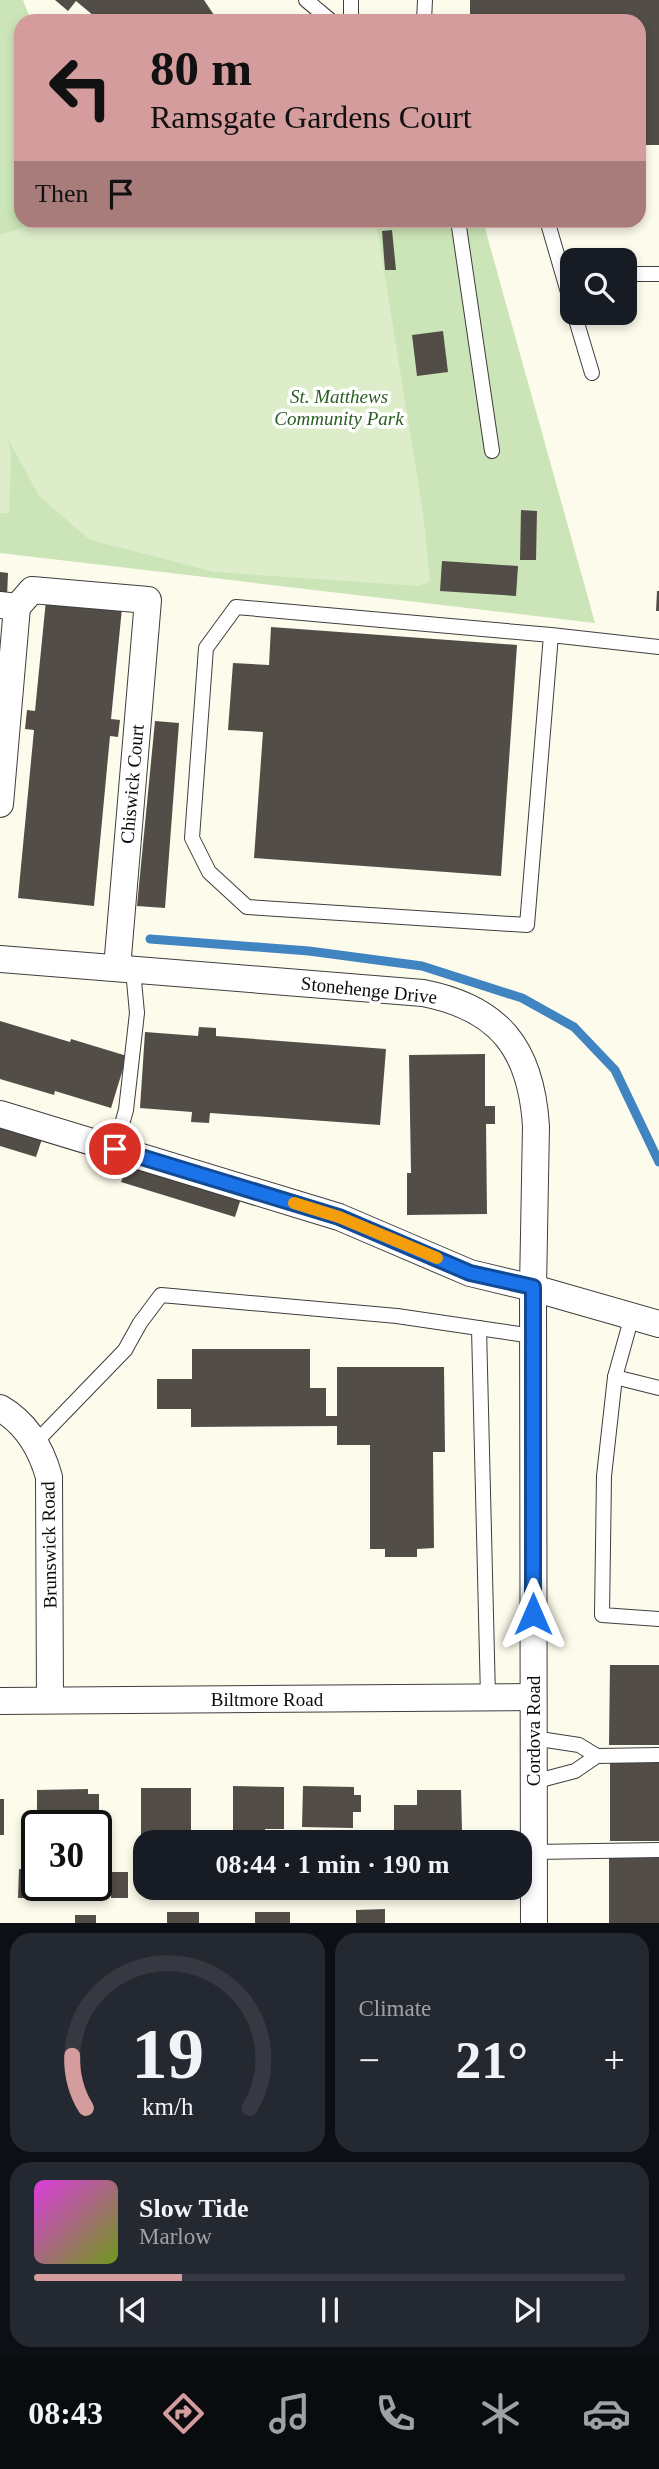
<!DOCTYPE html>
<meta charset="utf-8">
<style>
:root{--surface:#171b24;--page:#242831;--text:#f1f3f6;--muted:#9ea1a6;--line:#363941;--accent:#d49c9c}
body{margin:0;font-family:"Times New Roman",serif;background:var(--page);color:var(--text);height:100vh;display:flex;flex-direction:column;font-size:26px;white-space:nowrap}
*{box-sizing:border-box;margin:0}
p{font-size:23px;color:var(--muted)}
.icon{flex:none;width:38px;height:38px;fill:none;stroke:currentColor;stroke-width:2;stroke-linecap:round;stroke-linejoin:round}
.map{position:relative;height:1923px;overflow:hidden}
.sheet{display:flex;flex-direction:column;gap:10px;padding:10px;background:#0d0f14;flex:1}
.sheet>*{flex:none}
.guide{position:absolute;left:14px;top:14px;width:632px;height:214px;border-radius:21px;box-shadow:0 4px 10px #0003;background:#d49c9c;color:#111;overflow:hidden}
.fabs{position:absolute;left:560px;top:248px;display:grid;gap:14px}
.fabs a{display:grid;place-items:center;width:77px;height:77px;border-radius:14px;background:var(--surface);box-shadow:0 4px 10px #0003;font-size:35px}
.speed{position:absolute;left:21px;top:1810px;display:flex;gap:14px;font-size:35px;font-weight:700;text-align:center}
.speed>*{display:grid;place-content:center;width:91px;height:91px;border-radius:50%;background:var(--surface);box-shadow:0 4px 10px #0003;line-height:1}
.speed .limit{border:4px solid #111;border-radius:10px;background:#fff;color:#111}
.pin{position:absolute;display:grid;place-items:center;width:60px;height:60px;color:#fff;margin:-30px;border:4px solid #fff;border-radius:50%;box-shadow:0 2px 7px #0007}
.me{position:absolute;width:77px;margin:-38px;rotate:0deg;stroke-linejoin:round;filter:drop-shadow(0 0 5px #0008)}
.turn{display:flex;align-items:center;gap:24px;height:147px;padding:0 21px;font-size:32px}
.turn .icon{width:91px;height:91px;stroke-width:2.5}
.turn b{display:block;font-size:49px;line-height:60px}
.then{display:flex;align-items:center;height:66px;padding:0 21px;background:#0003;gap:14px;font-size:26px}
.big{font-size:52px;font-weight:700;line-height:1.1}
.sheet .card{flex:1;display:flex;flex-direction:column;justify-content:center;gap:10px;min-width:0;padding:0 24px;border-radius:21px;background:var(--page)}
.sheet .dial{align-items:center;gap:0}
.dial svg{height:182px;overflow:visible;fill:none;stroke:var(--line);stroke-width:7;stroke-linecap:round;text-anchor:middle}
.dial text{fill:var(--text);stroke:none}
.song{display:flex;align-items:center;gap:21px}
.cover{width:84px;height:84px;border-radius:10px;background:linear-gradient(135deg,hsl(300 70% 55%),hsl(80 70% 35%))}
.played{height:7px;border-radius:4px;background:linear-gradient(90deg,var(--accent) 25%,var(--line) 25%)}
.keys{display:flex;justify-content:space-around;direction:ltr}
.heat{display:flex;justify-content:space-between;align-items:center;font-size:38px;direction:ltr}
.sheet .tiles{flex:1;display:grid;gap:10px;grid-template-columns:1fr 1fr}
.card:last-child{grid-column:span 2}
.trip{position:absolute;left:133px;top:1830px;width:399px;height:70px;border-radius:21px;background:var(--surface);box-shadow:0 4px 10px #0003;font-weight:700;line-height:70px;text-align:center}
.menu{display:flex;height:112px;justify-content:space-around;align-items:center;background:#090b0e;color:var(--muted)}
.menu .icon{width:49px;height:49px}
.menu .current{color:var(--accent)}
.menu b{font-size:32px;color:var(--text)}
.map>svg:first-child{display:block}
.green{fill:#cce5b8}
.pitch{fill:#ddedc9}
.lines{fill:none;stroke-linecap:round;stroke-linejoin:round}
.stream{stroke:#4084c2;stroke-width:9}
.building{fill:#534d48}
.lane-casing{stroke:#3e3e3e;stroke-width:16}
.street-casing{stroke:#3e3e3e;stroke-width:28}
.lane{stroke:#fff;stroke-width:14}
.street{stroke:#fff;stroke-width:26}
.route-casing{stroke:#114b97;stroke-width:18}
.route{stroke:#1a73e8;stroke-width:12}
.slow{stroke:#f59e0b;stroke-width:12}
.labels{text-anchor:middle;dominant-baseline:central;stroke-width:7;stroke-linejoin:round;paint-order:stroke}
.park-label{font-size:19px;font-style:italic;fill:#295d21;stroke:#fff}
.street-label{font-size:19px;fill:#0b0b0b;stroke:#fff}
</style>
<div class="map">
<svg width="659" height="1923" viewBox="0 0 659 1923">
<rect width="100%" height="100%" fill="#fdfbeb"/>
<path class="green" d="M 0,0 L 23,0 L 31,21 L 21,21 L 21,220 L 483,221 L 595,623 L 0,553 Z"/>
<path class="pitch" d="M 45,221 L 376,221 L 423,513 L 430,581 L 419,586 L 215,572 L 90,540 L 39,496 L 8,439 L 11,456 L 9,513 L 0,513 L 0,235 Z"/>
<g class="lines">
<path class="stream" d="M 150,939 L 309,951 L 422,966 L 522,998 L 574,1027 L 615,1070 L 659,1162"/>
</g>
<g class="building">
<path d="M 55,0 L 204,0 L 218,21 L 100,21 L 76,1 L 68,11 Z"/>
<path d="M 470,0 L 659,0 L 659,145 L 639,145 L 639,21 L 470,21 Z"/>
<path d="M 392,230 L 396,270 L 385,270 L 382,231 Z"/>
<path d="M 443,331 L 448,372 L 417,376 L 412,335 Z"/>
<path d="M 521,510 L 537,511 L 536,560 L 520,560 Z"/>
<path d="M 442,561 L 518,566 L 516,596 L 440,591 Z"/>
<path d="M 0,572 L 8,573 L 7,597 L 0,596 Z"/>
<path d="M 657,591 L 659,591 L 659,611 L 656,611 Z"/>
<path d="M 46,600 L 122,608 L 111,719 L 120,720 L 118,737 L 110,736 L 94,906 L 18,898 L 34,730 L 25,729 L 27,710 L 35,711 Z"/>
<path d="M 271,627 L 517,645 L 501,876 L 254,858 L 263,732 L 228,730 L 233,663 L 269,665 Z"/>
<path d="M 155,721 L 179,723 L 165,908 L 137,906 Z"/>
<path d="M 0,1021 L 70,1042 L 71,1039 L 127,1056 L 111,1108 L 55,1091 L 54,1095 L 0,1079 Z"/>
<path d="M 199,1027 L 216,1028 L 216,1036 L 386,1049 L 380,1125 L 210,1113 L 209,1123 L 191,1122 L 192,1112 L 140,1108 L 145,1032 L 198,1036 Z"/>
<path d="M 485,1054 L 485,1106 L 495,1106 L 495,1124 L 486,1124 L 487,1214 L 407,1215 L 407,1173 L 411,1173 L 409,1055 Z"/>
<path d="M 0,1122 L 43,1136 L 36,1157 L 0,1146 Z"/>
<path d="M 130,1158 L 243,1192 L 235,1217 L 121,1182 Z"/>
<path d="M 192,1349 L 310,1349 L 310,1388 L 326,1388 L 326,1416 L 337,1416 L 337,1367 L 444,1367 L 445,1452 L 433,1452 L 434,1548 L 417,1549 L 417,1557 L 385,1557 L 385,1549 L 370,1549 L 370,1445 L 337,1445 L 337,1426 L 191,1427 L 191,1409 L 157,1409 L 157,1379 L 192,1379 Z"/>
<path d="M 610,1665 L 659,1665 L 659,1745 L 609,1745 Z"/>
<rect x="610" y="1761" width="49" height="80"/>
<path d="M 233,1786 L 284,1787 L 284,1829 L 265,1829 L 265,1842 L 233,1842 Z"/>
<path d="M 303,1786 L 354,1787 L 354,1795 L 361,1795 L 361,1812 L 353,1812 L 353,1828 L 302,1827 Z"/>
<path d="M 141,1788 L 191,1788 L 191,1831 L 172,1831 L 172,1842 L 141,1842 Z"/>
<path d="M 88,1789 L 88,1794 L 99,1794 L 99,1817 L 88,1817 L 88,1825 L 37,1825 L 37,1790 Z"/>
<path d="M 417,1790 L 461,1790 L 462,1831 L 451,1831 L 451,1843 L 394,1843 L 394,1805 L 417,1805 Z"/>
<rect x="0" y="1799" width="4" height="36"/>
<rect x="609" y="1857" width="50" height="66"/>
<path d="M 19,1869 L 37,1870 L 39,1898 L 18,1898 Z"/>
<rect x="111" y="1872" width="17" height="26"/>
<path d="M 201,1888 L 231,1888 L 231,1898 L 201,1897 Z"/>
<rect x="353" y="1888" width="32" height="9"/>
<path d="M 385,1909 L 385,1923 L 356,1923 L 356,1910 Z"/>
<rect x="167" y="1912" width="32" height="11"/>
<rect x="255" y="1912" width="35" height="11"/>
<rect x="75" y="1915" width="21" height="8"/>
</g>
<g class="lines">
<defs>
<g id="lane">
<path d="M 306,0 L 331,21"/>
<path d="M 351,21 L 351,0"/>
<path d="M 424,21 L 425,0"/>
<path d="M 458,220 L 492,451"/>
<path d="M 547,220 L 572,306"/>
<path d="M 625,274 L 659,274"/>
<path d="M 574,313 L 592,373"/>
<path d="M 551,635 L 236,607 L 206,648 L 192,838 L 209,872 L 247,907 L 527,925 L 551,635 L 659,647"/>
<path d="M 115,1149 L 126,1110 L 137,1013 L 133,970"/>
<path d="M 632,1316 L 615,1377 L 604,1476 L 602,1615 L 659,1619"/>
<path d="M 479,1328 L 488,1697"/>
<path d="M 615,1377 L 659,1388"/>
<path d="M 35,1443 L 125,1350 L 140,1323 L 161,1295 L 397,1316 L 533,1336"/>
<path d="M 597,1756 L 659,1755"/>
<path d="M 533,1782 L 575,1771 L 597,1756 L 579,1745 L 533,1738"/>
<path d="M 534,1852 L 659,1850"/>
</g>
<g id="street">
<path d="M 17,607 L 32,590 L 148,600 L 117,968"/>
<path d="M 0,804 L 17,607 L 0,605"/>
<path d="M 0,959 L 423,993 C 500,1008 531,1049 536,1126 L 533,1288 L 534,1923"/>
<path d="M 0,1114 L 339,1217 L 470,1273 L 533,1288 L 659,1324"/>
<path d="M 0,1408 C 26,1423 41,1448 49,1477 L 50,1700"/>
<path d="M 0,1701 L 533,1697"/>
</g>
</defs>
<use href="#lane" class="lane-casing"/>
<use href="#street" class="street-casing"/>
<use href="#lane" class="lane"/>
<use href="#street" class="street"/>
</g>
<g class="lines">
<defs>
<path id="route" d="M 115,1149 L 339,1217 L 470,1273 L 533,1287 L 533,1614"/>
</defs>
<use href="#route" class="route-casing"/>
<use href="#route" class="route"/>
<path class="slow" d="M 294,1203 L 339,1217 L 437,1258"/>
</g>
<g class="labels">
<g class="park-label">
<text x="339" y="396">St. Matthews<tspan x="339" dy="22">Community Park</tspan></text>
</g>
<g class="street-label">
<text transform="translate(132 784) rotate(-85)">Chiswick Court</text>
<text transform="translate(369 990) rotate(6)">Stonehenge Drive</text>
<text transform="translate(49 1545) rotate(-91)">Brunswick Road</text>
<text x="267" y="1699">Biltmore Road</text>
<text transform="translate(533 1731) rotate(-90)">Cordova Road</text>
</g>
</g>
</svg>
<div class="fabs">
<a><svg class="icon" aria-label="search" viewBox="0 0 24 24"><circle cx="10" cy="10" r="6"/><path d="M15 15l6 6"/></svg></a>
</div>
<div class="speed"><div class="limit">30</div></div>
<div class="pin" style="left:115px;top:1149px;background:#d93025"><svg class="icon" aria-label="arrive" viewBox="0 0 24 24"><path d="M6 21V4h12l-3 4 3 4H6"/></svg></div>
<svg class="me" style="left:533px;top:1614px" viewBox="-20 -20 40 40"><path d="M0-17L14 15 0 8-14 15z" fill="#1a73e8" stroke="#fff" stroke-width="4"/></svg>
<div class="trip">08:44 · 1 min · 190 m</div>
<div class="guide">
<div class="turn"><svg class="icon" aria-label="left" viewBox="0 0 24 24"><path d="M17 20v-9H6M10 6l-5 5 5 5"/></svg><div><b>80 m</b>Ramsgate Gardens Court</div></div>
<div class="then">Then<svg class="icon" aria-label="arrive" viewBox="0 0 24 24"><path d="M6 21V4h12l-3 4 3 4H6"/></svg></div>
</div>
</div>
<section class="sheet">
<div class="tiles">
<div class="card dial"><svg viewBox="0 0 100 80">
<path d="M14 69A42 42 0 1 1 86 69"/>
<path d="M14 69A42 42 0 0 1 8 46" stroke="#d49c9c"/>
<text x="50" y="56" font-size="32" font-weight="700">19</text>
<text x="50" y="72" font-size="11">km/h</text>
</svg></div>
<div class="card"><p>Climate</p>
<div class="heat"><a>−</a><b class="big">21°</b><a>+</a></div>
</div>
<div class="card">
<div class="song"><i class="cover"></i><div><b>Slow Tide</b><p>Marlow</p></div></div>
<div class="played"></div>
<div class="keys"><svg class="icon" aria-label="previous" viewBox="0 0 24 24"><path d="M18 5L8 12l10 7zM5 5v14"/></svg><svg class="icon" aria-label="pause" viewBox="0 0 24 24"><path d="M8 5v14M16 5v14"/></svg><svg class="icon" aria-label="next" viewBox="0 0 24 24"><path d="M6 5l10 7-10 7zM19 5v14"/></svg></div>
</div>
</div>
</section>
<nav class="menu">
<b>08:43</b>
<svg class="icon current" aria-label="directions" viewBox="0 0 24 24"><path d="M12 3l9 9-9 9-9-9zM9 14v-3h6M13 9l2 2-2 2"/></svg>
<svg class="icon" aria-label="music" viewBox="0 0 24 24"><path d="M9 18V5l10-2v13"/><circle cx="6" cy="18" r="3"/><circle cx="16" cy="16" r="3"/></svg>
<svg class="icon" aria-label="phone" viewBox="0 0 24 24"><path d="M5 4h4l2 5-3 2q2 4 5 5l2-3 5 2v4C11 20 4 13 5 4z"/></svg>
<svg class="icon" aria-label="climate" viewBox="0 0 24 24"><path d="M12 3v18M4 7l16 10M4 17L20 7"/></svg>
<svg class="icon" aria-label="car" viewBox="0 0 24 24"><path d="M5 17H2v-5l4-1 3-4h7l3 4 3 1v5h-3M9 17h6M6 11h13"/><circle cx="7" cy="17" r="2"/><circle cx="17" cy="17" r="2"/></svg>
</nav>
